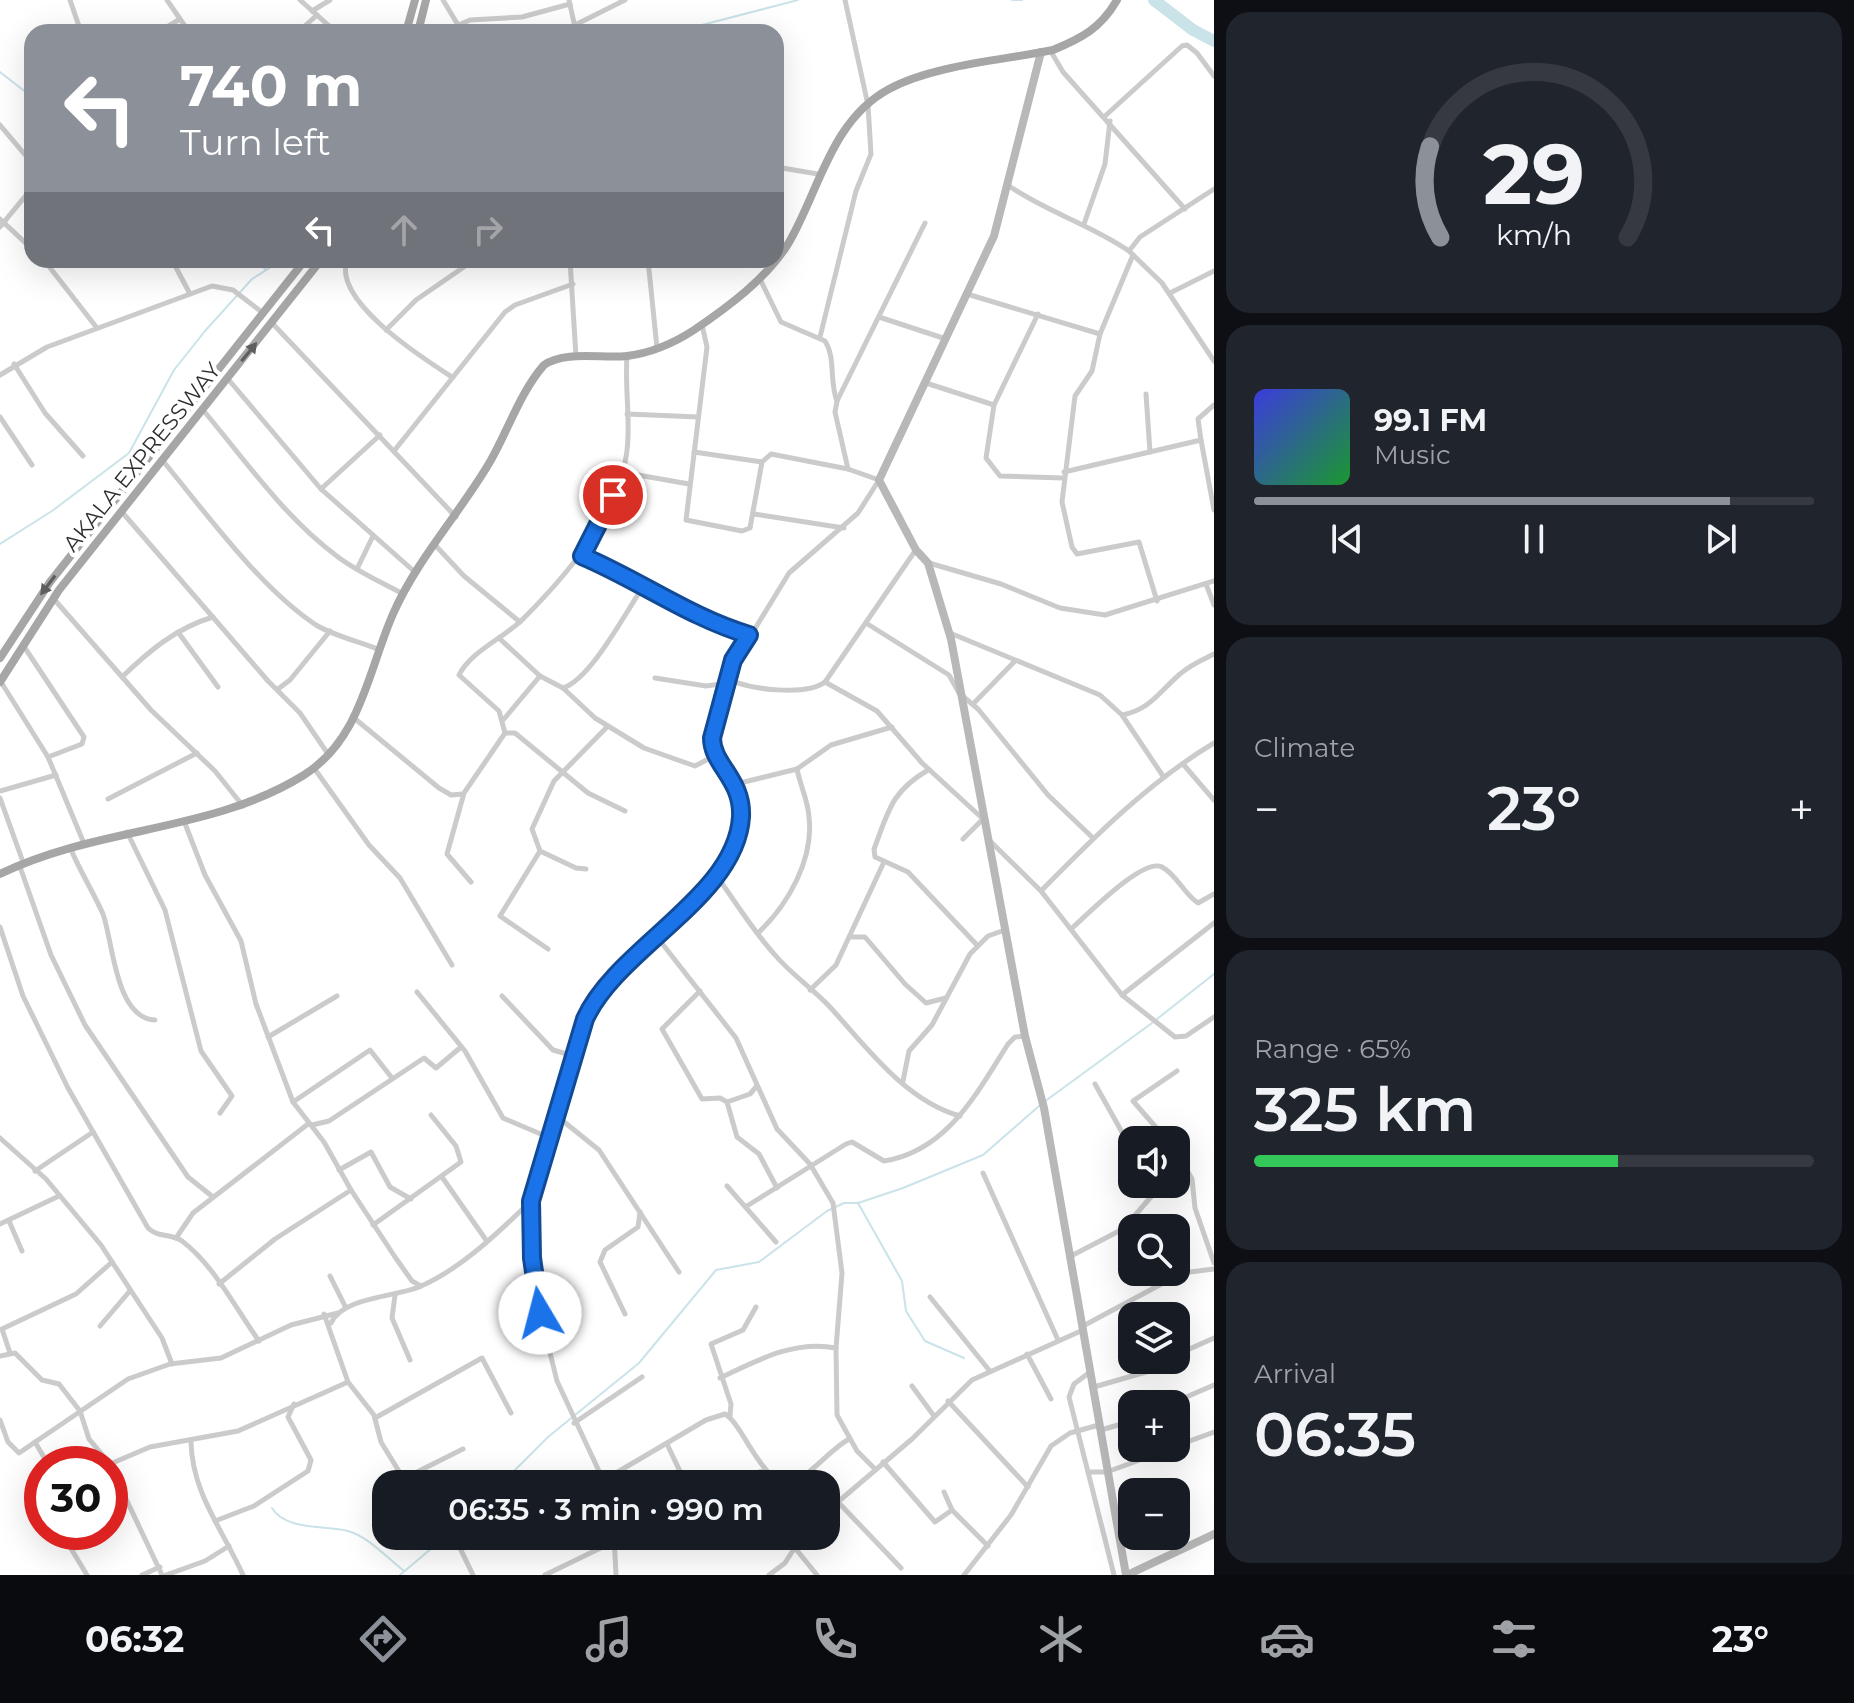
<!DOCTYPE html>
<meta charset="utf-8">
<style>
:root{--surface:#171b24;--page:#20242c;--text:#f1f3f6;--muted:#9ea1a6;--line:#363941;--accent:#8c9099}
body{margin:0;font-family:Montserrat,sans-serif;background:var(--page);color:var(--text);height:100vh;display:flex;flex-direction:column;font-size:30px;white-space:nowrap}
*{box-sizing:border-box;margin:0}
p{font-size:26px;color:var(--muted)}
.icon{flex:none;width:44px;height:44px;fill:none;stroke:currentColor;stroke-width:2;stroke-linecap:round;stroke-linejoin:round}
.map{position:relative;flex:1;overflow:hidden}
.details{display:flex;flex-direction:column;gap:12px;padding:12px;background:#0d0f14;width:640px}
.details>*{flex:none}
.hud{position:absolute;left:24px;top:24px;width:760px;height:244px;border-radius:24px;box-shadow:0 8px 32px #0002;background:#8c9099;color:#fff;overflow:hidden}
.tools{position:absolute;left:1118px;top:1126px;display:grid;gap:16px}
.tools a{display:grid;place-items:center;width:72px;height:72px;border-radius:16px;background:var(--surface);box-shadow:0 8px 32px #0002;font-size:40px}
.speed{position:absolute;left:24px;top:1446px;display:flex;gap:16px;font-size:40px;font-weight:700;text-align:center}
.speed>*{display:grid;place-content:center;width:104px;height:104px;border-radius:50%;background:var(--surface);box-shadow:0 8px 32px #0002;line-height:1}
.speed .limit{border:12px solid #d22;background:#fff;color:#111}
.pin{position:absolute;display:grid;place-items:center;width:68px;height:68px;color:#fff;margin:-34px;border:4px solid #fff;border-radius:50%;box-shadow:0 2px 8px #0007}
.me{position:absolute;width:88px;margin:-44px;rotate:352deg;stroke-linejoin:round;filter:drop-shadow(0 0 6px #0008)}
.turn{display:flex;align-items:center;gap:28px;height:168px;padding:0 24px;font-size:36px}
.turn .icon{width:104px;height:104px;stroke-width:2.5}
.turn b{display:block;font-size:56px;line-height:68px}
.lanes{display:flex;align-items:center;height:76px;padding:0 24px;background:#0003;justify-content:center;gap:40px;direction:ltr}
.lanes .off{opacity:.35}
.big{font-size:60px;font-weight:600;line-height:1.1}
.details .card{flex:1;display:flex;flex-direction:column;justify-content:center;gap:12px;min-width:0;padding:0 28px;border-radius:24px;background:var(--page)}
.details .dial{align-items:center;gap:0}
.dial svg{height:208px;overflow:visible;fill:none;stroke:var(--line);stroke-width:7;stroke-linecap:round;text-anchor:middle}
.dial text{fill:var(--text);stroke:none}
.song{display:flex;align-items:center;gap:24px}
.cover{width:96px;height:96px;border-radius:12px;background:linear-gradient(135deg,hsl(240 70% 55%),hsl(130 70% 35%))}
.played{height:8px;border-radius:4px;background:linear-gradient(90deg,var(--accent) 85%,var(--line) 85%)}
.keys{display:flex;justify-content:space-around;direction:ltr}
.heat{display:flex;justify-content:space-between;align-items:center;font-size:44px;direction:ltr}
.charge{height:12px;border-radius:6px;background:linear-gradient(90deg,#34c759 65%,var(--line) 0)}
.trip{position:absolute;left:372px;top:1470px;width:468px;height:80px;border-radius:24px;background:var(--surface);box-shadow:0 8px 32px #0002;font-weight:600;line-height:80px;text-align:center}
.tab-bar{display:flex;height:128px;justify-content:space-around;align-items:center;background:#090b0e;color:var(--muted)}
.tab-bar .icon{width:56px;height:56px}
.tab-bar .selected{color:var(--accent)}
.tab-bar b{font-size:36px;color:var(--text)}
main{display:flex;flex:1;min-height:0}
.map>svg:first-child{display:block}
.lines{fill:none;stroke-linecap:round;stroke-linejoin:round}
.stream{stroke:#cae3e9;stroke-width:2}
.river{stroke:#cae3e9;stroke-width:12}
.street{stroke:#cbcbcb;stroke-width:5}
.secondary{stroke:#b8b8b8;stroke-width:8}
.primary{stroke:#a6a6a6;stroke-width:8}
.oneway{fill:#5e5e5e}
.route-casing{stroke:#114b97;stroke-width:20}
.route{stroke:#1a73e8;stroke-width:14}
.labels{text-anchor:middle;dominant-baseline:central;stroke-width:8;stroke-linejoin:round;paint-order:stroke}
.street-label{font-size:22px;fill:#2e2e2e;stroke:#fff}
</style>
<main>
<div class="map">
<svg width="1214" height="1575" viewBox="0 0 1214 1575">
<rect width="100%" height="100%" fill="#fff"/>
<g class="lines">
<g class="stream">
<path d="M 1012,0 L 1022,0"/>
<path d="M 675,32 L 798,0"/>
<path d="M 0,72 L 32,97"/>
<path d="M 255,260 L 266,270"/>
<path d="M 0,544 L 52,511 L 129,453 L 174,370 L 205,331 L 252,279 L 282,260"/>
<path d="M 1157,1019 L 1214,974"/>
<path d="M 1044,1102 L 1152,1023"/>
<path d="M 858,1203 L 902,1281 L 906,1311 L 925,1341 L 964,1358"/>
<path d="M 501,1484 L 548,1437 L 639,1363 L 716,1270 L 759,1262 L 827,1211 L 844,1203 L 858,1203 L 903,1188 L 983,1155 L 1039,1106"/>
<path d="M 272,1508 C 286,1531 325,1525 348,1531 C 369,1537 387,1558 404,1571"/>
<path d="M 400,1575 L 446,1536"/>
</g>
<path class="river" d="M 1154,0 L 1193,30 L 1214,41"/>
<g class="street">
<path d="M 70,0 L 81,32"/>
<path d="M 167,0 L 189,32"/>
<path d="M 300,0 L 336,32"/>
<path d="M 443,0 L 458,25"/>
<path d="M 569,0 L 576,32"/>
<path d="M 312,11 L 330,0"/>
<path d="M 575,25 L 625,0"/>
<path d="M 159,32 L 180,19"/>
<path d="M 298,32 L 317,15"/>
<path d="M 442,32 L 470,20 L 522,17 L 570,4"/>
<path d="M 1050,50 L 1063,72 L 1185,209"/>
<path d="M 1105,116 L 1182,46 L 1187,45 L 1197,53 L 1214,76"/>
<path d="M 0,125 L 32,163"/>
<path d="M 776,167 L 818,174"/>
<path d="M 1009,186 C 1047,212 1091,225 1129,251"/>
<path d="M 1214,189 L 1140,237 L 1129,251 L 1162,283 L 1214,361"/>
<path d="M 0,219 L 32,249"/>
<path d="M 1084,224 L 1105,164 L 1110,121"/>
<path d="M 0,227 L 32,188"/>
<path d="M 1133,255 L 1100,334 L 1092,371 L 1075,396 L 1062,502 L 1072,547 L 1077,554 L 1139,542 L 1157,601"/>
<path d="M 44,260 L 97,328"/>
<path d="M 172,260 L 190,294"/>
<path d="M 347,260 C 332,301 424,359 452,377"/>
<path d="M 570,260 L 576,357"/>
<path d="M 648,260 L 657,348"/>
<path d="M 760,279 L 781,322 L 825,341 C 836,358 829,381 837,401"/>
<path d="M 1170,293 L 1214,271"/>
<path d="M 967,294 L 1100,334"/>
<path d="M 1038,314 L 994,405 L 986,458 L 1000,476 L 1063,478"/>
<path d="M 879,317 L 946,339"/>
<path d="M 272,323 L 456,517"/>
<path d="M 386,330 L 416,300 L 474,260"/>
<path d="M 820,337 L 856,191 L 871,154 L 868,105 L 845,0"/>
<path d="M 14,364 L 45,413 L 83,456"/>
<path d="M 0,375 L 47,347 L 212,286 L 233,290 L 263,313"/>
<path d="M 228,379 L 321,489 L 416,573"/>
<path d="M 926,383 L 994,405"/>
<path d="M 1146,394 L 1150,452"/>
<path d="M 203,410 C 246,461 284,517 338,557 C 358,572 381,582 403,594"/>
<path d="M 627,414 L 698,417"/>
<path d="M 0,417 L 32,465"/>
<path d="M 1201,440 L 1214,510"/>
<path d="M 394,451 L 505,312 L 515,305 L 573,284"/>
<path d="M 694,452 L 762,462"/>
<path d="M 163,461 C 206,513 261,589 316,625 C 334,636 361,642 380,650"/>
<path d="M 848,469 L 835,412 L 837,401 L 925,223"/>
<path d="M 621,472 L 689,484"/>
<path d="M 1064,472 L 1201,440 L 1198,419 L 1214,405"/>
<path d="M 321,489 L 380,435"/>
<path d="M 122,512 L 268,681 L 300,713 L 328,754"/>
<path d="M 754,514 L 844,528"/>
<path d="M 436,546 L 464,576 L 520,622"/>
<path d="M 582,556 C 639,580 689,617 749,635"/>
<path d="M 929,563 L 1001,584 L 1060,608 L 1105,615 L 1214,581"/>
<path d="M 357,569 L 373,536"/>
<path d="M 1206,584 L 1214,605"/>
<path d="M 53,598 L 151,710 L 215,771 L 243,806"/>
<path d="M 866,623 L 949,675 L 959,693 L 978,709 L 1048,795 L 1093,838"/>
<path d="M 178,632 L 218,687"/>
<path d="M 950,633 L 1100,695 L 1122,715 L 1163,776"/>
<path d="M 500,639 L 540,676 L 563,688 L 595,718 L 644,748 L 695,766 L 716,755"/>
<path d="M 23,645 L 84,737 L 82,744 L 48,757"/>
<path d="M 122,677 C 149,651 176,628 213,617"/>
<path d="M 655,678 L 706,686 L 728,683"/>
<path d="M 729,679 C 748,690 807,696 825,682 L 877,711 L 922,763 L 983,819 L 963,839"/>
<path d="M 1,682 L 48,757 L 83,841"/>
<path d="M 825,682 L 915,551"/>
<path d="M 563,688 C 591,679 625,613 643,587"/>
<path d="M 278,689 L 290,680 L 330,631"/>
<path d="M 973,704 L 1015,661"/>
<path d="M 1122,715 C 1150,710 1160,691 1180,674 C 1190,665 1202,660 1214,654"/>
<path d="M 354,718 L 439,788 L 451,795 L 463,794"/>
<path d="M 504,719 L 540,676"/>
<path d="M 505,733 L 499,711 L 459,675 C 471,651 504,638 523,619 C 569,573 627,506 628,436 C 629,409 625,383 627,356"/>
<path d="M 505,733 L 515,733 L 588,793 L 625,811"/>
<path d="M 1183,764 L 1214,800"/>
<path d="M 314,768 L 369,845 L 400,878 L 452,965"/>
<path d="M 797,769 L 831,745 L 892,727"/>
<path d="M 928,770 C 891,792 889,810 874,849 L 875,857 L 908,872 L 977,945"/>
<path d="M 736,784 L 797,769 C 800,785 808,800 809,817 C 814,859 788,905 758,933"/>
<path d="M 0,791 L 56,775"/>
<path d="M 0,798 L 23,862"/>
<path d="M 108,799 L 197,753"/>
<path d="M 184,821 L 205,875 L 241,941 L 256,1004 L 293,1102 L 324,1142 L 351,1190 L 395,1257 L 412,1281 L 421,1286"/>
<path d="M 127,832 L 165,910 L 201,1051 L 232,1096 L 220,1113"/>
<path d="M 988,839 L 1041,891 L 1122,995 L 1175,1037 L 1186,1036 L 1214,1017"/>
<path d="M 70,847 C 79,870 93,891 103,914 C 113,941 115,1018 155,1020"/>
<path d="M 540,851 L 500,916 L 548,949"/>
<path d="M 19,864 L 51,955 L 85,1025 L 188,1177 L 213,1197"/>
<path d="M 586,869 L 576,868 L 540,851 L 532,829 L 554,781 L 608,726"/>
<path d="M 716,875 C 735,901 753,931 775,955 C 791,974 812,988 829,1006 C 865,1045 905,1101 960,1116"/>
<path d="M 471,882 L 447,854 L 464,793 L 505,733"/>
<path d="M 1041,891 C 1094,837 1149,782 1214,743"/>
<path d="M 0,927 L 23,996 L 68,1088 L 148,1228 C 158,1238 171,1233 182,1241 C 214,1265 236,1309 259,1341"/>
<path d="M 1071,929 C 1086,916 1143,857 1162,867 C 1177,875 1184,894 1198,903 L 1214,894"/>
<path d="M 657,937 L 736,1038 L 777,1129 L 810,1164 L 833,1203 L 842,1273 L 836,1348 L 837,1415 L 857,1451 L 875,1469"/>
<path d="M 851,937 L 865,937 L 905,984 L 926,1003 L 946,998"/>
<path d="M 810,990 L 836,965 L 883,864"/>
<path d="M 700,991 L 662,1029 L 702,1099 L 720,1098 L 727,1102 L 737,1137 L 759,1154 L 777,1188"/>
<path d="M 417,992 L 465,1051 L 503,1118 L 550,1138"/>
<path d="M 1122,995 L 1214,923"/>
<path d="M 502,996 L 553,1050 L 574,1056"/>
<path d="M 268,1037 L 337,996"/>
<path d="M 903,1081 L 909,1051 L 932,1025 L 970,954 L 988,936 L 1005,930"/>
<path d="M 1095,1084 L 1132,1150"/>
<path d="M 293,1102 L 370,1050 L 392,1078"/>
<path d="M 727,1102 L 750,1094 L 756,1087"/>
<path d="M 558,1117 L 599,1150 L 679,1272"/>
<path d="M 312,1125 L 329,1121 L 424,1058 L 436,1068 L 461,1047"/>
<path d="M 0,1138 L 46,1179 L 101,1245 L 162,1338 L 172,1364"/>
<path d="M 1167,1140 L 1133,1101 L 1177,1071"/>
<path d="M 1176,1151 L 1192,1179 L 1195,1208 L 1214,1263"/>
<path d="M 339,1170 L 371,1152 L 390,1187 L 411,1199"/>
<path d="M 35,1171 L 93,1132"/>
<path d="M 983,1173 L 1058,1340"/>
<path d="M 442,1177 L 486,1240"/>
<path d="M 727,1186 L 776,1242"/>
<path d="M 747,1206 L 846,1144 L 852,1142 L 884,1161 C 947,1151 977,1093 1008,1044 L 1015,1037 L 1025,1036"/>
<path d="M 9,1221 L 22,1251"/>
<path d="M 0,1224 L 59,1196"/>
<path d="M 373,1225 L 461,1162 L 456,1146 L 431,1115"/>
<path d="M 176,1238 L 193,1213 L 308,1124"/>
<path d="M 1071,1256 L 1123,1229 L 1157,1190 L 1155,1184"/>
<path d="M 330,1276 L 346,1308"/>
<path d="M 219,1284 L 275,1239 L 351,1190"/>
<path d="M 395,1295 L 392,1318 L 410,1360"/>
<path d="M 930,1297 L 989,1370"/>
<path d="M 324,1314 L 348,1382 L 374,1415 L 381,1442 L 400,1473 L 409,1476 L 463,1449"/>
<path d="M 625,1314 L 600,1262 L 605,1250 L 638,1227 L 640,1212"/>
<path d="M 331,1323 C 343,1297 395,1297 419,1287 C 461,1269 499,1232 531,1201"/>
<path d="M 100,1326 L 129,1292"/>
<path d="M 1083,1326 L 1182,1273 L 1214,1269"/>
<path d="M 10,1353 L 2,1329 L 76,1294 L 112,1262"/>
<path d="M 1027,1354 L 1051,1399"/>
<path d="M 1176,1355 L 1214,1338"/>
<path d="M 0,1356 L 15,1353 L 42,1380 L 59,1384 L 80,1411 L 89,1439 L 110,1464 L 150,1447 L 238,1431 L 348,1382"/>
<path d="M 1090,1372 L 1074,1384 L 1069,1397 L 1088,1472 L 1107,1472 L 1172,1448"/>
<path d="M 720,1378 C 758,1360 794,1340 836,1348"/>
<path d="M 912,1386 L 934,1416"/>
<path d="M 1094,1387 L 1146,1372 L 1166,1360"/>
<path d="M 948,1401 L 1028,1487"/>
<path d="M 1170,1404 L 1214,1385"/>
<path d="M 730,1416 L 731,1404 L 711,1344 L 743,1330 L 756,1307"/>
<path d="M 375,1418 L 482,1358 L 511,1413"/>
<path d="M 0,1420 L 8,1442 L 19,1453 L 128,1379 L 170,1364 L 221,1358 L 291,1325 L 338,1313"/>
<path d="M 574,1423 L 642,1377"/>
<path d="M 1101,1430 L 1132,1421"/>
<path d="M 35,1442 L 48,1464"/>
<path d="M 191,1442 C 192,1493 223,1530 243,1575"/>
<path d="M 667,1444 L 686,1484"/>
<path d="M 1176,1446 L 1214,1432"/>
<path d="M 883,1462 L 935,1522 L 952,1510"/>
<path d="M 110,1465 L 162,1575"/>
<path d="M 1088,1472 L 1114,1575"/>
<path d="M 604,1480 L 706,1420 L 725,1414 C 745,1425 766,1499 799,1479 C 817,1468 830,1450 849,1439"/>
<path d="M 605,1484 L 557,1381 L 540,1313 L 532,1258 L 531,1201 L 592,1003 L 618,973 L 716,875 L 732,853 L 741,815 L 739,792 L 734,778 L 712,748 L 712,738 L 739,647 L 756,627 L 789,573 L 858,513 L 879,480 L 848,469 L 771,454 L 762,462 L 750,528 L 742,531 L 686,520 L 707,347 L 702,325"/>
<path d="M 745,1484 L 759,1472 L 766,1471"/>
<path d="M 944,1492 L 952,1510 L 988,1546"/>
<path d="M 837,1501 L 901,1568"/>
<path d="M 826,1512 L 912,1439 L 972,1380 L 1083,1330"/>
<path d="M 215,1521 L 254,1506 L 308,1471 L 311,1460 L 288,1417 L 294,1404"/>
<path d="M 61,1532 L 87,1575"/>
<path d="M 463,1536 L 458,1544 L 473,1575"/>
<path d="M 614,1536 L 616,1575"/>
<path d="M 795,1548 L 817,1575"/>
<path d="M 142,1575 L 160,1567"/>
<path d="M 166,1575 L 205,1561 L 229,1546"/>
<path d="M 545,1575 L 615,1541"/>
<path d="M 769,1575 L 785,1563 L 802,1536"/>
<path d="M 964,1575 L 1011,1515 L 1051,1446 L 1070,1433 L 1099,1425"/>
</g>
<g class="secondary">
<path d="M 1041,52 L 994,236 L 879,480 L 916,550 L 928,563 L 951,639 L 1025,1036 L 1044,1108 L 1126,1575"/>
<path d="M 1127,1575 L 1214,1534"/>
</g>
<g class="primary">
<path d="M 406,32 L 415,0"/>
<path d="M 418,32 L 426,0"/>
<path d="M 0,658 L 50,582 L 305,260"/>
<path d="M 0,682 L 59,590 L 321,260"/>
<path d="M 0,874 C 98,826 211,833 304,775 C 361,739 368,671 393,614 C 417,559 461,512 491,460 C 508,430 521,391 544,365 C 565,350 603,359 627,356 C 651,353 674,343 694,330 C 728,307 766,279 788,244 C 819,192 830,121 889,89 C 933,65 1004,60 1053,50 C 1082,38 1101,28 1117,0"/>
</g>
</g>
<defs><path id="oneway-solid" d="M-6-.8H1V-3.2L6.5 0L1 3.2V.8H-6Z" transform="scale(2)"/></defs>
<g class="oneway">
<use href="#oneway-solid" transform="translate(249 352) rotate(-51)"/>
<use href="#oneway-solid" transform="translate(48 585) rotate(127)"/>
</g>
<g class="lines">
<defs>
<path id="route" d="M 540,1313 L 532,1258 L 531,1201 L 585,1019 C 617,948 736,897 741,817 C 743,779 712,765 712,738 L 733,660 L 749,635 C 689,617 639,580 582,556 L 613,495"/>
</defs>
<use href="#route" class="route-casing"/>
<use href="#route" class="route"/>
</g>
<g class="labels">
<g class="street-label">
<text transform="translate(142 457) rotate(-51)">AKALA EXPRESSWAY</text>
</g>
</g>
</svg>
<div class="tools">
<a><svg class="icon" aria-label="sound" viewBox="0 0 24 24"><path d="M4 9h4l5-4v14l-5-4H4zM17 9q2 3 0 6"/></svg></a>
<a><svg class="icon" aria-label="search" viewBox="0 0 24 24"><circle cx="10" cy="10" r="6"/><path d="M15 15l6 6"/></svg></a>
<a><svg class="icon" aria-label="layers" viewBox="0 0 24 24"><path d="M12 4l9 5-9 5-9-5zM3 14l9 5 9-5"/></svg></a>
<a>+</a>
<a>−</a>
</div>
<div class="speed"><div class="limit">30</div></div>
<div class="pin" style="left:613px;top:495px;background:#d93025"><svg class="icon" aria-label="arrive" viewBox="0 0 24 24"><path d="M6 21V4h12l-3 4 3 4H6"/></svg></div>
<svg class="me" style="left:540px;top:1313px" viewBox="-20 -20 40 40"><circle r="19" fill="#fff"/><path d="M0-13L10 11 0 6-10 11z" fill="#1a73e8"/></svg>
<div class="trip">06:35 · 3 min · 990 m</div>
<div class="hud">
<div class="turn"><svg class="icon" aria-label="left" viewBox="0 0 24 24"><path d="M17 20v-9H6M10 6l-5 5 5 5"/></svg><div><b>740 m</b>Turn left</div></div>
<div class="lanes"><svg class="icon" aria-label="left" viewBox="0 0 24 24"><path d="M17 20v-9H6M10 6l-5 5 5 5"/></svg><svg class="icon off" aria-label="ahead" viewBox="0 0 24 24"><path d="M12 20V5M6 11l6-6 6 6"/></svg><svg class="icon off" aria-label="right" viewBox="0 0 24 24"><path d="M7 20v-9h11M14 6l5 5-5 5"/></svg></div>
</div>
</div>
<section class="details">
<div class="card dial"><svg viewBox="0 0 100 80">
<path d="M14 69A42 42 0 1 1 86 69"/>
<path d="M14 69A42 42 0 0 1 10 34" stroke="#8c9099"/>
<text x="50" y="56" font-size="32" font-weight="700">29</text>
<text x="50" y="72" font-size="11">km/h</text>
</svg></div>
<div class="card">
<div class="song"><i class="cover"></i><div><b>99.1 FM</b><p>Music</p></div></div>
<div class="played"></div>
<div class="keys"><svg class="icon" aria-label="previous" viewBox="0 0 24 24"><path d="M18 5L8 12l10 7zM5 5v14"/></svg><svg class="icon" aria-label="pause" viewBox="0 0 24 24"><path d="M8 5v14M16 5v14"/></svg><svg class="icon" aria-label="next" viewBox="0 0 24 24"><path d="M6 5l10 7-10 7zM19 5v14"/></svg></div>
</div>
<div class="card"><p>Climate</p>
<div class="heat"><a>−</a><b class="big">23°</b><a>+</a></div>
</div>
<div class="card"><p>Range · 65%</p><b class="big">325 km</b><div class="charge"></div></div>
<div class="card"><p>Arrival</p><b class="big">06:35</b></div>
</section>
</main>
<nav class="tab-bar">
<b>06:32</b>
<svg class="icon selected" aria-label="directions" viewBox="0 0 24 24"><path d="M12 3l9 9-9 9-9-9zM9 14v-3h6M13 9l2 2-2 2"/></svg>
<svg class="icon" aria-label="music" viewBox="0 0 24 24"><path d="M9 18V5l10-2v13"/><circle cx="6" cy="18" r="3"/><circle cx="16" cy="16" r="3"/></svg>
<svg class="icon" aria-label="phone" viewBox="0 0 24 24"><path d="M5 4h4l2 5-3 2q2 4 5 5l2-3 5 2v4C11 20 4 13 5 4z"/></svg>
<svg class="icon" aria-label="climate" viewBox="0 0 24 24"><path d="M12 3v18M4 7l16 10M4 17L20 7"/></svg>
<svg class="icon" aria-label="car" viewBox="0 0 24 24"><path d="M5 17H2v-5l4-1 3-4h7l3 4 3 1v5h-3M9 17h6M6 11h13"/><circle cx="7" cy="17" r="2"/><circle cx="17" cy="17" r="2"/></svg>
<svg class="icon" aria-label="filters" viewBox="0 0 24 24"><path d="M4 7h16M4 17h16"/><circle cx="9" cy="7" r="2"/><circle cx="15" cy="17" r="2"/></svg>
<b>23°</b>
</nav>
